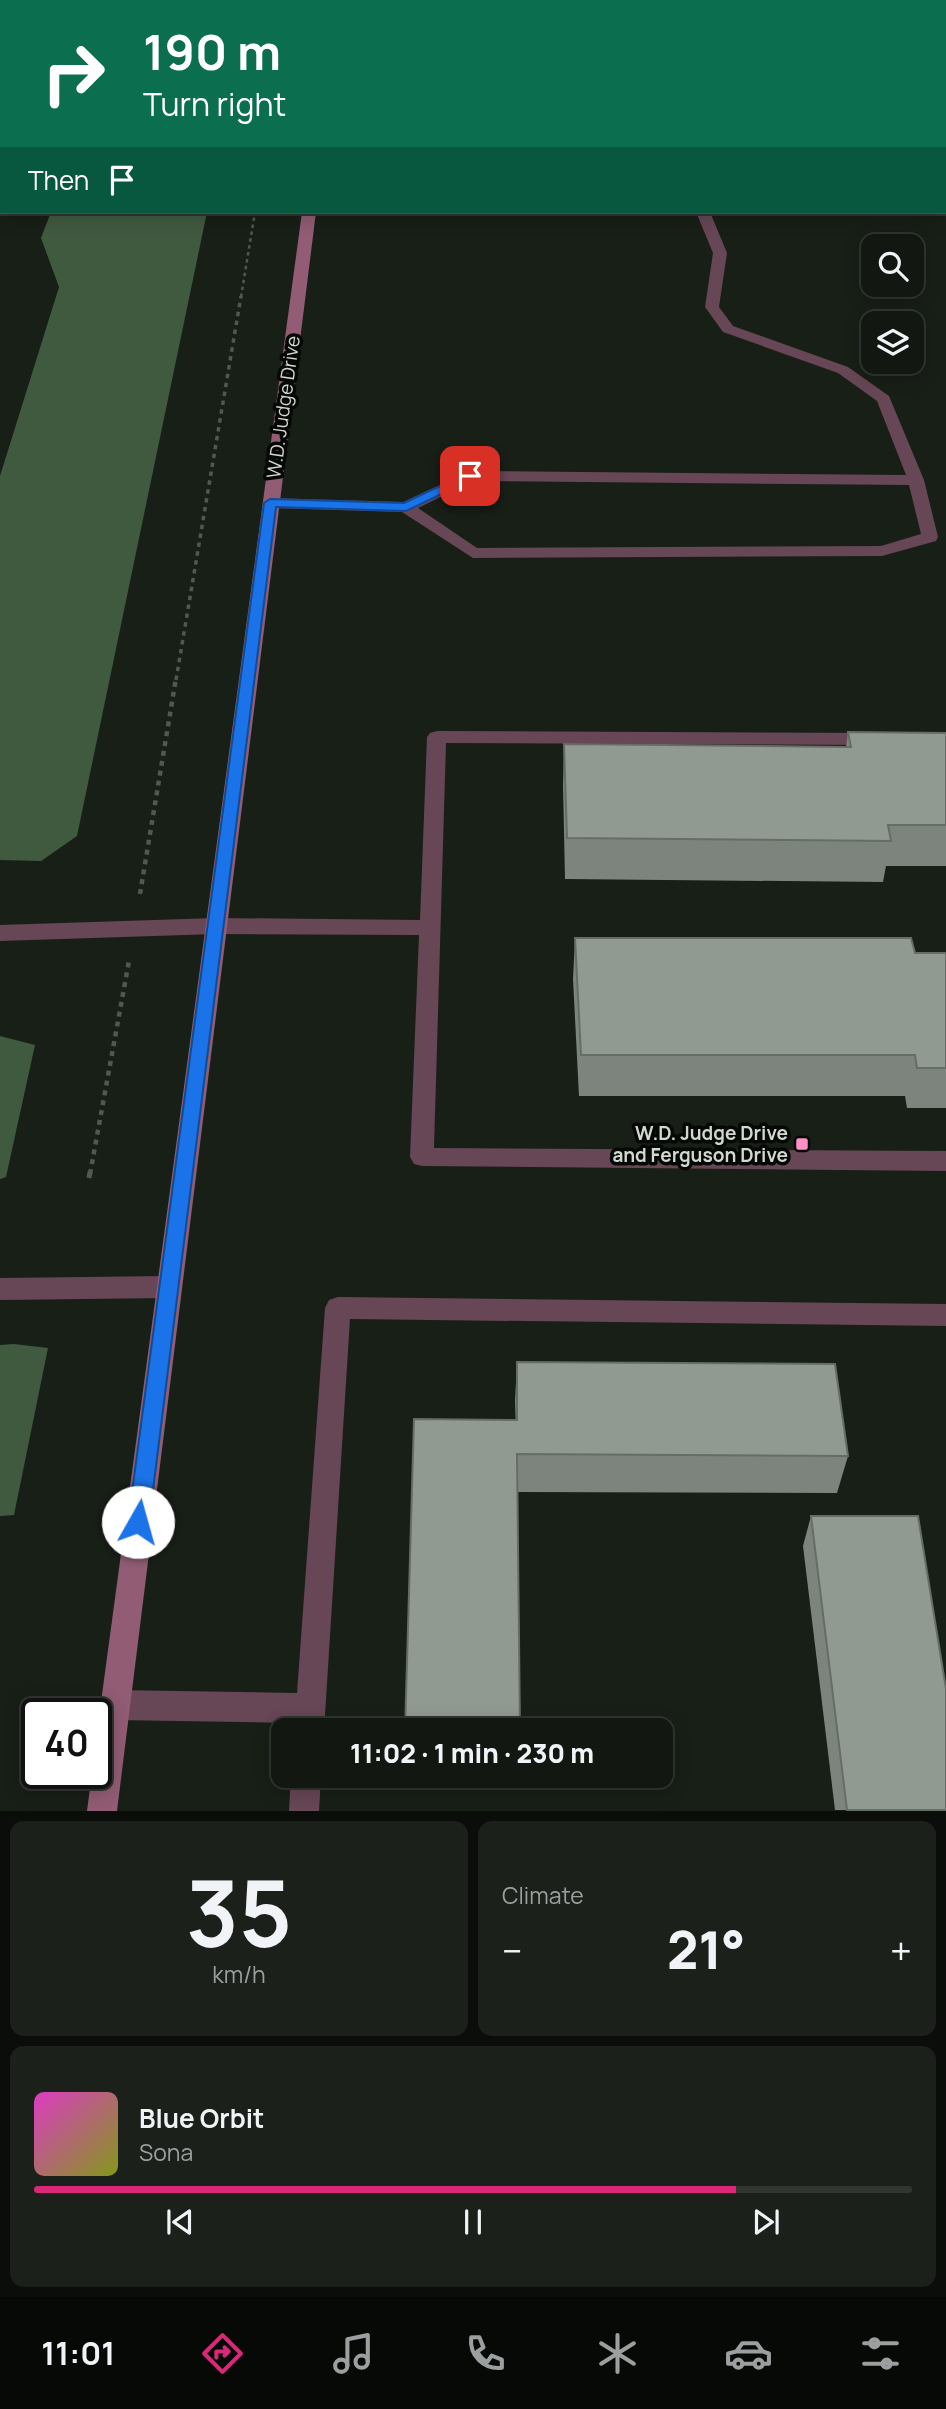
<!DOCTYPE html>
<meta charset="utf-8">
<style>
:root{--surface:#121711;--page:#1b201a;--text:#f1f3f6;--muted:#9c9f9f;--line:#313631;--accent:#db2777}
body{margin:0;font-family:Manrope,sans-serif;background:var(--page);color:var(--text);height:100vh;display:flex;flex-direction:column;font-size:26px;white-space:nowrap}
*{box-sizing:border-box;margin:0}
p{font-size:23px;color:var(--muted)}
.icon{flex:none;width:38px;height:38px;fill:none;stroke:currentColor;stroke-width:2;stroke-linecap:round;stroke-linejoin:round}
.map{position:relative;height:1811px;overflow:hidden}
.drawer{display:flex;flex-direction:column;gap:10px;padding:10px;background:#0a0d09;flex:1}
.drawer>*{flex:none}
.top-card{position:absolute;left:0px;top:0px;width:947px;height:214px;box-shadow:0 4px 18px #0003,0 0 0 2px var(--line);background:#0b6e4f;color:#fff;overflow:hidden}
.fabs{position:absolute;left:861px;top:234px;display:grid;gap:14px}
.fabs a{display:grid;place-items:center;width:63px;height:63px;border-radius:14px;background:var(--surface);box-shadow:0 4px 18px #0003,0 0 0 2px var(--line);font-size:35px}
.speed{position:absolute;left:21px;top:1698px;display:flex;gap:14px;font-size:35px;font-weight:700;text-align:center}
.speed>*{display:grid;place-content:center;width:91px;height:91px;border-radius:50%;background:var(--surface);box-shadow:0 4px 18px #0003,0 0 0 2px var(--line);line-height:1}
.speed .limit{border:4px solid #111;border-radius:10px;background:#fff;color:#111}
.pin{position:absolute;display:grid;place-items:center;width:60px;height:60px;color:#fff;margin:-30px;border-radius:14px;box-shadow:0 4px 10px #0006}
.me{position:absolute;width:77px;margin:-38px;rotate:7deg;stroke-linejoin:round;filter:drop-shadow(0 0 5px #0008)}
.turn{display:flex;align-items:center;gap:24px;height:147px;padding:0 28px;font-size:32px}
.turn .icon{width:91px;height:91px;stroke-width:2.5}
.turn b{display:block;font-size:49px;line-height:60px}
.then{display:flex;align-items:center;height:66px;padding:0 28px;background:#0003;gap:14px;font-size:26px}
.big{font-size:52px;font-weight:800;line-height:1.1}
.drawer .card{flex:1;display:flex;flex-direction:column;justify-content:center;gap:10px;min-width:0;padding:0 24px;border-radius:14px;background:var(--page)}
.drawer .dial{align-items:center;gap:0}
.dial b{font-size:91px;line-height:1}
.song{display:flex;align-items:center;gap:21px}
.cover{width:84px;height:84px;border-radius:10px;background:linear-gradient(135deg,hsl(310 70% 55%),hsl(70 70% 35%))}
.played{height:7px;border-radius:4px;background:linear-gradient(90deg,var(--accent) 80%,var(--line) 80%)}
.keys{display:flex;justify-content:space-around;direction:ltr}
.heat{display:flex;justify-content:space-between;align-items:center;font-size:38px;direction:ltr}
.drawer .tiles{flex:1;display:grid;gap:10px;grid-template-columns:1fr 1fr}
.card:last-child{grid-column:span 2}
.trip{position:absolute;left:271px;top:1718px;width:402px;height:70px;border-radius:14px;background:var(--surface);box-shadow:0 4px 18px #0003,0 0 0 2px var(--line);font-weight:800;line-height:70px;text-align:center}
.menu{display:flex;height:112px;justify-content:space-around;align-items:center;background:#070907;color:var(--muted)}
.menu .icon{width:49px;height:49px}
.menu .on{color:var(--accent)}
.menu b{font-size:32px;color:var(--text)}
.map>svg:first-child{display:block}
.water{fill:#405a40}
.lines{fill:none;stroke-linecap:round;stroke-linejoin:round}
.path-far3{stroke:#525851;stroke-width:2.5;stroke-dasharray:3.5 3.5;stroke-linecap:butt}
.path-far2{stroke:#525851;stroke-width:3.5;stroke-dasharray:4.5 4.5;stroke-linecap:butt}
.path-far1{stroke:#525851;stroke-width:4.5;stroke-dasharray:5 5;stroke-linecap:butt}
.path{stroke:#525851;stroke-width:5;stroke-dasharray:7 7;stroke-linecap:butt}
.lane{fill:#674655;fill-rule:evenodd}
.street{fill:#674655;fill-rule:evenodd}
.secondary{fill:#915c74;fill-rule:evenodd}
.wall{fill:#7d847d}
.building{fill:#919a91;stroke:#666c66;stroke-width:2}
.route{fill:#1a73e8;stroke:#114b97;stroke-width:2}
.poi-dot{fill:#fc8fc3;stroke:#050805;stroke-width:2.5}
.labels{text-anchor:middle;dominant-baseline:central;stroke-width:7;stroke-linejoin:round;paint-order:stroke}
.street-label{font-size:19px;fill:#d3d7d2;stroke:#050805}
.poi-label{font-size:19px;font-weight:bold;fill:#d3d7d2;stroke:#050805;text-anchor:end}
</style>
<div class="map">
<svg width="946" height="1811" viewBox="0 0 946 1811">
<rect width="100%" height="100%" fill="#181f17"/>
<g class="water">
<path d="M 51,212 L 207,212 L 77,836 L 41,861 L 0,860 L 0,476 L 59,287 L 41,238 Z"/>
<path d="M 0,1036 L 35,1045 L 6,1177 L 0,1179 Z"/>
<path d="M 14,1344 L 48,1348 L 14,1515 L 0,1516 L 0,1345 Z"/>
</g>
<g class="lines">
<path class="path-far3" d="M 241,297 L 255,212"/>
<path class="path-far2" d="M 176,680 L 241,296"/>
<g class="path-far1">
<path d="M 140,894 L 176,678"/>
<path d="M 90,1174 L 129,961"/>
</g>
<path class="path" d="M 89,1178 L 90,1172"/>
<g class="lane">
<path d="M 98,0 L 110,0 L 97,2 Z"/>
<rect x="0" y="12" width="2" height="6"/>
<path d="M 696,212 L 710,212 L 727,253 L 719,307 L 733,326 L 848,367 L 889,396 L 924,480 L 938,537 L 936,541 L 882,556 L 473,558 L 402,512 L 270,508 L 262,503 L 270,498 L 403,502 L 470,471 L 906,475 L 877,401 L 838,373 L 723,332 L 705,307 L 713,253 ZM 473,481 L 909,485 L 921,534 L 881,546 L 477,548 L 418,508 Z"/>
<path d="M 437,731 L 877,733 L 884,735 L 887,739 L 884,743 L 877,745 L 446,743 L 434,1148 L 946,1151 L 946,1171 L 422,1166 L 414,1164 L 410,1157 L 419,935 L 216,934 L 0,941 L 0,925 L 216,918 L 420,920 L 427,737 L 430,733 Z"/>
<path d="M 168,1276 L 177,1279 L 181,1287 L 177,1295 L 168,1298 L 0,1300 L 0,1278 Z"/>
<path d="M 338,1297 L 946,1304 L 946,1326 L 350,1319 L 324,1731 L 294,1731 L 295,1723 L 115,1720 L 104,1716 L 100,1705 L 104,1694 L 115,1690 L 297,1693 L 325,1308 L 329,1300 Z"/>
<path d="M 291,1776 L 321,1776 L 319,1811 L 289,1811 Z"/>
</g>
<rect class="street" x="677" y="0" width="12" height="2"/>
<g class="secondary">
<rect x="331" y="0" width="12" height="2"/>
<path d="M 302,212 L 316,212 L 117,1811 L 87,1811 L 92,1773 L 96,1773 L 96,1739 Z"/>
</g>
</g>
<g class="wall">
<path d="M 746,0 L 821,0 L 822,2 L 746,2 Z"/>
<path d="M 905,0 L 946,0 L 946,66 L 945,66 L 945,2 L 905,2 Z"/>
<path d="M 848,732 L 946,733 L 946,866 L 886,866 L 883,882 L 565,879 L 563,785 L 564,744 L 846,747 Z"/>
<path d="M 575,938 L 915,953 L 946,953 L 946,1108 L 907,1108 L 905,1096 L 579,1096 L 573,979 Z"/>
<path d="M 517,1362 L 848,1456 L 837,1493 L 518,1492 L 515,1401 Z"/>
<path d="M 811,1516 L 946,1810 L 835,1810 L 803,1546 Z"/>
<path d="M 406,1776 L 520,1776 L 519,1789 L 407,1788 Z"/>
</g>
<g class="building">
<rect x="405" y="0" width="59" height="2"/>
<path d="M 565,0 L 621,0 L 621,2 L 566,2 Z"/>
<path d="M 768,0 L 821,0 L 822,2 L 769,2 Z"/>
<path d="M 908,0 L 946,0 L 946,19 L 945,19 L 945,2 L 909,2 Z"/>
<rect x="945" y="26" width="1" height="20"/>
<path d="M 848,732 L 946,733 L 946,825 L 888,825 L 891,841 L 567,838 L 564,744 L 851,747 Z"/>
<path d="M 575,938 L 911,938 L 915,953 L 946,953 L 946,1068 L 917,1068 L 915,1055 L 581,1055 Z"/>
<path d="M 517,1362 L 835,1364 L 848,1456 L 517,1454 L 520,1731 L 405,1731 L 414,1419 L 517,1420 Z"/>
<path d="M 811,1516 L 918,1516 L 946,1689 L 946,1810 L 847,1810 Z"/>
</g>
<path class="route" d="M 470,472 L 475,473 L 475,478 L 406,511 L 276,507 L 149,1522 L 146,1529 L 138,1532 L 131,1529 L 128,1522 L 264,503 L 270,499 L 404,503 Z"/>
<rect class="poi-dot" x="795" y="1137" width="14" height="14" rx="3.5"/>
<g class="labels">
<g class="street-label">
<text transform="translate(283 407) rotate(-82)">W.D. Judge Drive</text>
</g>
<g class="poi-label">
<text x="788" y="1133">W.D. Judge Drive<tspan x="788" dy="22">and Ferguson Drive</tspan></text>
</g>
</g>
</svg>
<div class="fabs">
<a><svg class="icon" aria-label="search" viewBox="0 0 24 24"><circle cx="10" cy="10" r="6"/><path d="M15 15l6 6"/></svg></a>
<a><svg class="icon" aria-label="layers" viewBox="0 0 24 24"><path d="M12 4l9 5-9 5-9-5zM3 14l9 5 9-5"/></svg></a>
</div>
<div class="speed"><div class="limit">40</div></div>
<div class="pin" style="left:470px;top:476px;background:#d93025"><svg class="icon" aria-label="arrive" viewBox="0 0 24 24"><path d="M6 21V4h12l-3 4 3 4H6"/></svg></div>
<svg class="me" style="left:138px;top:1522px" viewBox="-20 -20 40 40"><circle r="19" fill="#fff"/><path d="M0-13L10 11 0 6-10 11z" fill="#1a73e8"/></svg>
<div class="trip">11:02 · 1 min · 230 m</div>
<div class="top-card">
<div class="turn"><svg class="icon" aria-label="right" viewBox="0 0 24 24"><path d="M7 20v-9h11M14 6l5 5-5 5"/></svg><div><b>190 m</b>Turn right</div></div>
<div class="then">Then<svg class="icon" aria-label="arrive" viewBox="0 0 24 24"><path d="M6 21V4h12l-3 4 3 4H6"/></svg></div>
</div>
</div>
<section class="drawer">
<div class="tiles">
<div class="card dial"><b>35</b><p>km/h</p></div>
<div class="card"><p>Climate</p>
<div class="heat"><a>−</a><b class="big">21°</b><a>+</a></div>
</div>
<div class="card">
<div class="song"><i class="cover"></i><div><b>Blue Orbit</b><p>Sona</p></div></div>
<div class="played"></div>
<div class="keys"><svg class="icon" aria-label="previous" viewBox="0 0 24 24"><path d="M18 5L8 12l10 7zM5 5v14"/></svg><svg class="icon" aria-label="pause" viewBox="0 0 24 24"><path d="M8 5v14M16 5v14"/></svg><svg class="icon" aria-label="next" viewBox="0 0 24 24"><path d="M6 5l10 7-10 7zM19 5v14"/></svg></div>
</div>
</div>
</section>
<nav class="menu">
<b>11:01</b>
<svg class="icon on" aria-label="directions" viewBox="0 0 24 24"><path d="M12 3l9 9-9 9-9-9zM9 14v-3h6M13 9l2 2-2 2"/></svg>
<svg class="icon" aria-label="music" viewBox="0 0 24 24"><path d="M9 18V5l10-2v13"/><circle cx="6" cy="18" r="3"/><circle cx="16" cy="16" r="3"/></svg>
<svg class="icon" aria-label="phone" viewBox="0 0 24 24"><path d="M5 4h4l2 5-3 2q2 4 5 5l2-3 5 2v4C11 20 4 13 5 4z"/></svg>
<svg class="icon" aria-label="climate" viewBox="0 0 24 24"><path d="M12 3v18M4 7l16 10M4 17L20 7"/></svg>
<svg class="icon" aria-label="car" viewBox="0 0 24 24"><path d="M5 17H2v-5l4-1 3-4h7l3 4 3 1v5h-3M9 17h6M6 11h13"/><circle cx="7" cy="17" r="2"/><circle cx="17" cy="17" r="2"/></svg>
<svg class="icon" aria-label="filters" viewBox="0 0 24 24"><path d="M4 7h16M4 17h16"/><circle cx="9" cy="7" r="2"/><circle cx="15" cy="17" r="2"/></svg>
</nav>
